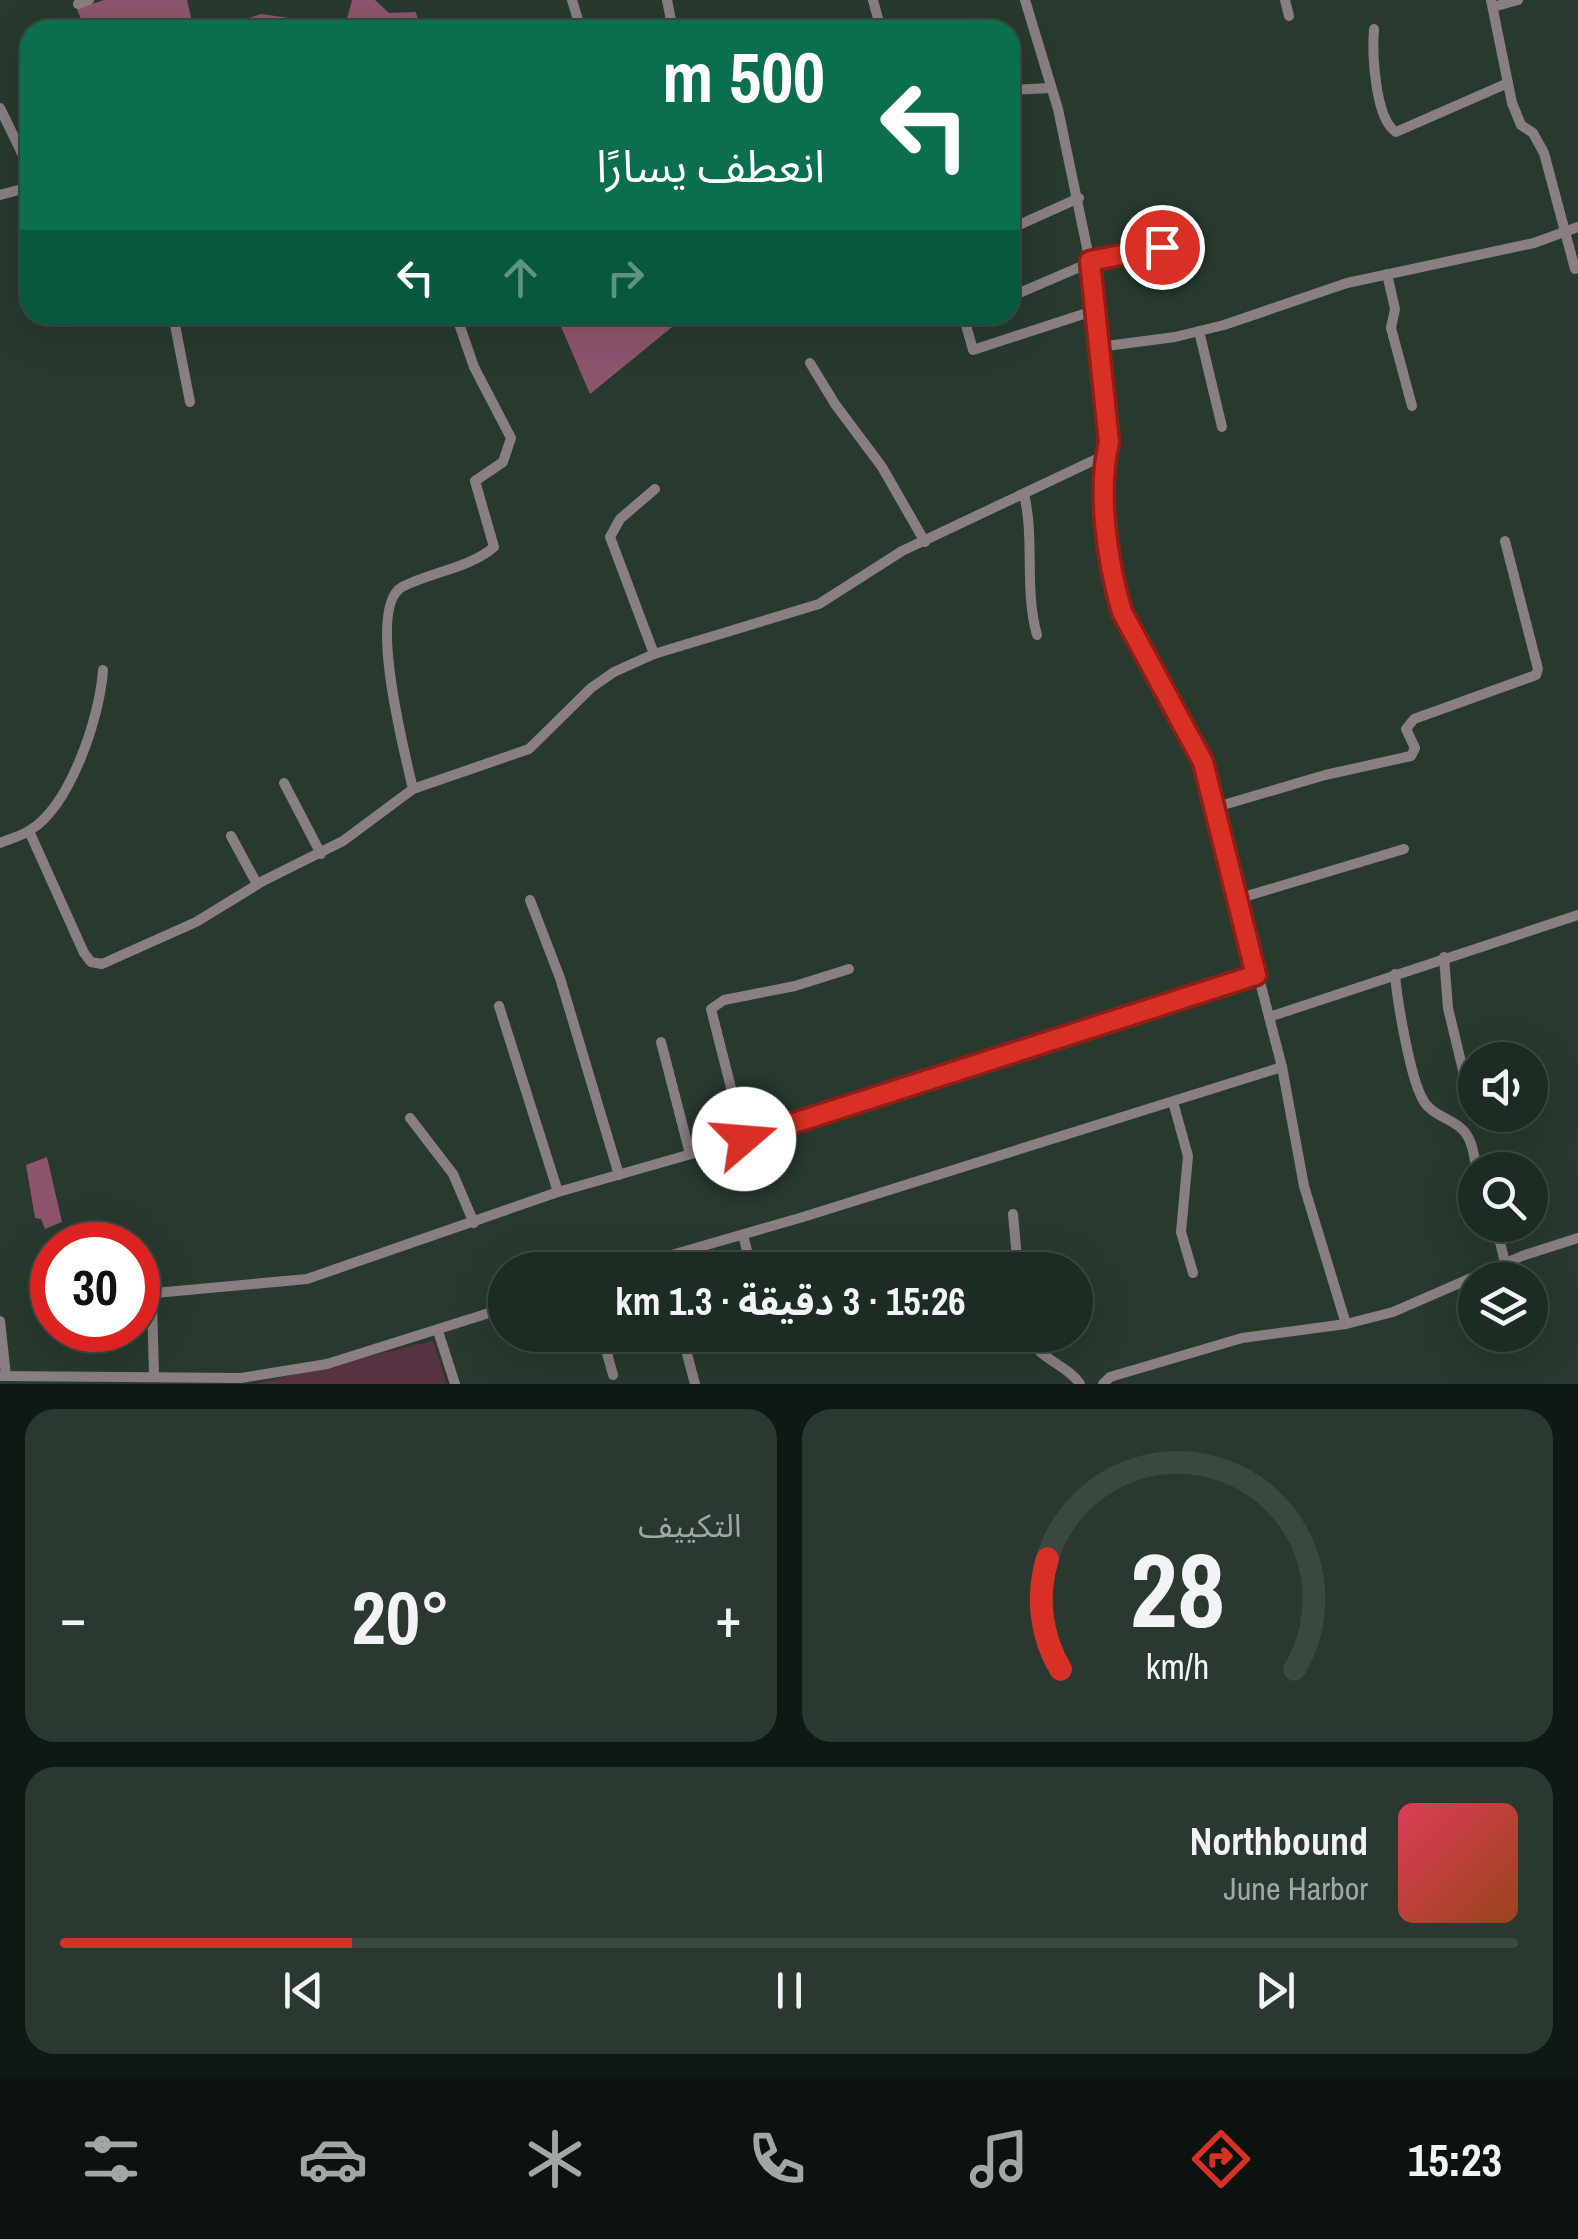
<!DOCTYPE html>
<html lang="ar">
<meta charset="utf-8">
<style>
:root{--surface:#1d2c22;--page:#2a382f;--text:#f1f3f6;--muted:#a0a7a5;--line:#3b4840;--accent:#d93025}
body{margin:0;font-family:"Archivo Narrow","Noto Sans Arabic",sans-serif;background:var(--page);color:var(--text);direction:rtl;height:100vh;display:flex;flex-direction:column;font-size:38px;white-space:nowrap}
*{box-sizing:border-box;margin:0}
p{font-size:32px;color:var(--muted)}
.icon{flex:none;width:55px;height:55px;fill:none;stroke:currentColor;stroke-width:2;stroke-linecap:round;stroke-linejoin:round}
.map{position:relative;height:1384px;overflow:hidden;direction:ltr}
.side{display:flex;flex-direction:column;gap:25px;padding:25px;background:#101813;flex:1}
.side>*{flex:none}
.banner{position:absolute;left:20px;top:20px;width:1000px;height:305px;border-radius:30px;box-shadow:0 10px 40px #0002,0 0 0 2px var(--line);direction:rtl;background:#0b6e4f;color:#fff;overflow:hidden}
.tools{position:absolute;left:1458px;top:1042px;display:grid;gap:20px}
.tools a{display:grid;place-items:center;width:90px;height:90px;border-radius:50%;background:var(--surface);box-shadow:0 10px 40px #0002,0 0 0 2px var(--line);font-size:50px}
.speed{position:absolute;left:30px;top:1222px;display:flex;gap:20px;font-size:50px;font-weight:700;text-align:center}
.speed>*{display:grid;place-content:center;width:130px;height:130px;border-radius:50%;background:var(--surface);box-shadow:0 10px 40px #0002,0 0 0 2px var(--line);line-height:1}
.speed .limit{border:15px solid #d22;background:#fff;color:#111}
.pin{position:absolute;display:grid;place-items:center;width:85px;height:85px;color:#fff;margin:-42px;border:5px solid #fff;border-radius:50%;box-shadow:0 2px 10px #0007}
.me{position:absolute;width:110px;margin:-55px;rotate:72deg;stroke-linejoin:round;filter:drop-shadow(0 0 8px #0008)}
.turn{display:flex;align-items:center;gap:35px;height:210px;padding:0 30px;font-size:45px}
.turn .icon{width:130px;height:130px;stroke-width:2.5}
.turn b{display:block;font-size:70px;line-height:85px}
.lanes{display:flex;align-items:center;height:95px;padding:0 30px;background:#0003;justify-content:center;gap:50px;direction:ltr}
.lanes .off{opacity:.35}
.big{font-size:75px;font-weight:700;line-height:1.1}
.side .tile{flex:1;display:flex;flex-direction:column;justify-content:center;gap:15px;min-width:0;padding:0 35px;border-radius:30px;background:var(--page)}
.side .dial{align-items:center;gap:0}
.dial svg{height:260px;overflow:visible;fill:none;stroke:var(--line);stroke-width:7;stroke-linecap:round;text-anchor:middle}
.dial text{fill:var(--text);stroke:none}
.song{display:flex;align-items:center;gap:30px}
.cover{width:120px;height:120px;border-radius:15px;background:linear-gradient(135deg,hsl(350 70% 55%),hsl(20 70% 35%))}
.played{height:10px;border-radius:5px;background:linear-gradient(90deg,var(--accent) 20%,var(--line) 20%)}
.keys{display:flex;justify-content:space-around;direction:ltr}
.heat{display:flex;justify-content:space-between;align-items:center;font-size:55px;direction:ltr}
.side .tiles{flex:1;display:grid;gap:25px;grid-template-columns:1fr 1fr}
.tile:last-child{grid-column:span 2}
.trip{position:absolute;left:488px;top:1252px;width:605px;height:100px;border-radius:50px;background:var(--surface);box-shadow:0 10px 40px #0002,0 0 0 2px var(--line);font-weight:700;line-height:100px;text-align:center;direction:rtl}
.tab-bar{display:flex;height:160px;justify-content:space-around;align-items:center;background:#0c120e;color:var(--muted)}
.tab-bar .icon{width:70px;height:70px}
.tab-bar .current{color:var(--accent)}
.tab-bar b{font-size:45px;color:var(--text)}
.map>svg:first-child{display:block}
.green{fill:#573243}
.forest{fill:#8d546e}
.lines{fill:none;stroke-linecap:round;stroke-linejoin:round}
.minor{stroke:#897e82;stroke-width:10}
.route-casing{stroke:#8d1f18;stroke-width:25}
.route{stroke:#d93025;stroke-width:18}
</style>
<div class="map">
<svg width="1578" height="1384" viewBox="0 0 1578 1384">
<rect width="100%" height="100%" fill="#273a2d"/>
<path class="green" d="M 433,1341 L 447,1384 L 255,1384 Z"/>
<g class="forest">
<path d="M 104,0 L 187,0 L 194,30 L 85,30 L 77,9 Z"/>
<path d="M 352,0 L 375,0 L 389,13 L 416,12 L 420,30 L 213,30 L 261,14 L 296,19 L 314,27 L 345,26 Z"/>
<path d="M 556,315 L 675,315 L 677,323 L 590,394 Z"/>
<path d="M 47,1157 L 62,1222 L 45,1229 L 41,1219 L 35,1218 L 26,1165 Z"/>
</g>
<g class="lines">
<g class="minor">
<path d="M 572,0 L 581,30"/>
<path d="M 667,0 L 673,30"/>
<path d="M 873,0 L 881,30"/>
<path d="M 1025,0 L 1058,109 L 1091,267 L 1108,415 L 1105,506 L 1116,590 L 1131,630 L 1203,761 L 1282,1067 L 1304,1186 L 1346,1324"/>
<path d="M 1285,0 L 1289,16"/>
<path d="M 1491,0 L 1512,103 L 1521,125 L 1533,133 L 1544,153 L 1575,269"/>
<path d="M 78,4 L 89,0"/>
<path d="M 1493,7 L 1518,0"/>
<path d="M 1374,29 C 1372,53 1375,119 1396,132 L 1508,83"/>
<path d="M 1010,90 L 1051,88"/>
<path d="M 0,108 L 30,170"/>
<path d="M 0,195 L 30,187"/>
<path d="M 1010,229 L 1079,198"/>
<path d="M 1387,274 L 1395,309 L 1391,328 L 1412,406"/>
<path d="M 1010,297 L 1101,258 L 1162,247 L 1168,266"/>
<path d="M 173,315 L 190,402"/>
<path d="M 970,315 L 964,318 L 973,350 L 1096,310"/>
<path d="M 1199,331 L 1222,427"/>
<path d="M 1099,347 L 1175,337 L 1224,325 L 1347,283 L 1534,243 L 1578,227"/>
<path d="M 810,363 L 835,404 L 882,467 L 925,542"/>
<path d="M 1024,494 C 1035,540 1024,589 1037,635"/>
<path d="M 654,654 L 610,537 L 620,519 L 655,489"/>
<path d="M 284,783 L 321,854"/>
<path d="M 413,789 C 405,754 366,607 402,587 C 430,572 470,568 494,547 L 475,481 L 503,462 L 511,438 L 474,367 L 456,315"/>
<path d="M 1213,808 L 1325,775 L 1411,756 L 1415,748 L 1406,729 L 1414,719 L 1536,675 L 1538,669 L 1505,541"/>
<path d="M 29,831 L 84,953 L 91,962 L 102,964 L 196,922 L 263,881 L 343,841 L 413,789 L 529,749 L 591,688 L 614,672 L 654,654 L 819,604 L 902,551 L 1103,456"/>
<path d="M 231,836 L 257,884"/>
<path d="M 0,843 C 9,839 21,836 29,831 C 71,806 100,716 103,670"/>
<path d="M 1237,899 L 1404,849"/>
<path d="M 530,900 L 560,978 L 619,1175"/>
<path d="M 1444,957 L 1448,1008 L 1467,1087"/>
<path d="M 1395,974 C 1397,1000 1410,1076 1422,1098 C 1432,1119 1460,1118 1469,1139 C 1474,1148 1474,1160 1477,1170"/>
<path d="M 499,1006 L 558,1192"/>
<path d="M 1269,1017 L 1578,915"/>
<path d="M 661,1042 L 690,1154"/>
<path d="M 1173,1102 L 1188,1156 L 1181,1232 L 1193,1273"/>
<path d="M 410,1118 L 453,1174 L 474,1223"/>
<path d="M 744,1139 L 711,1009 L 724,1000 L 795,986 L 849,969"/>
<path d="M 1013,1214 L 1018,1270"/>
<path d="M 1496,1225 L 1505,1263"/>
<path d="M 743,1235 L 752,1270"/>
<path d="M 620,1270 L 803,1217 L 1282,1067"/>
<path d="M 0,1321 L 6,1376"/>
<path d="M 438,1331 L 455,1384"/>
<path d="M 602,1335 L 613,1375"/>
<path d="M 682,1335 L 695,1384"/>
<path d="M 769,1335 L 770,1337"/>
<path d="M 1030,1335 C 1037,1360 1066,1363 1080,1384"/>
<path d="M 154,1375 L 152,1303 L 155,1293 L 307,1279 L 558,1192 L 744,1139 L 1256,975"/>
<path d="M 0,1376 L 241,1378 L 327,1364 L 505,1308"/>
<path d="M 1103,1384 L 1110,1377 L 1242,1338 L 1346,1324 L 1393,1312 L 1522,1256 L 1578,1238"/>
</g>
</g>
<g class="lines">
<defs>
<path id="route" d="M 744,1139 L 1256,975 L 1203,762 L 1122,612 C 1107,561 1097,493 1109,442 L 1090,261 L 1162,247"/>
</defs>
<use href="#route" class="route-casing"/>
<use href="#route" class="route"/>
</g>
</svg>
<div class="tools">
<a><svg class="icon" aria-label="sound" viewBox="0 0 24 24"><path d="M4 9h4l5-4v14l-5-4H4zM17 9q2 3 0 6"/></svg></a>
<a><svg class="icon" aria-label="search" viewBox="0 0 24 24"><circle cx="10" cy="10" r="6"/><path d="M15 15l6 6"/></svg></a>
<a><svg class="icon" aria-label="layers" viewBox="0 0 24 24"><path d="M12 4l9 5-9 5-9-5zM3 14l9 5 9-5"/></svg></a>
</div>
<div class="speed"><div class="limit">30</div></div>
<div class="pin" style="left:1162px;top:247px;background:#d93025"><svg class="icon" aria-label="arrive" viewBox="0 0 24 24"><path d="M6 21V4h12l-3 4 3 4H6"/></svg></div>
<svg class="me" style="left:744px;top:1139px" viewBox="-20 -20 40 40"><circle r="19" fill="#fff"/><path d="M0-13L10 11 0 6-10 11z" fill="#d93025"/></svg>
<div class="trip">15:26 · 3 دقيقة · 1.3 km</div>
<div class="banner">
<div class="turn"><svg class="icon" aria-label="left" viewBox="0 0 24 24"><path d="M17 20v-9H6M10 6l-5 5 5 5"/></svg><div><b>500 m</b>انعطف يسارًا</div></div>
<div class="lanes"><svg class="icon" aria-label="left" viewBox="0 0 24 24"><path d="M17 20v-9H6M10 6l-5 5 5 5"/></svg><svg class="icon off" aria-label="ahead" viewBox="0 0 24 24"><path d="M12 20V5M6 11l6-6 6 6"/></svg><svg class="icon off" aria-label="right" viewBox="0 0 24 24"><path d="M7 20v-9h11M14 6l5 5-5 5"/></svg></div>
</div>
</div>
<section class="side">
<div class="tiles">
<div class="tile dial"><svg viewBox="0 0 100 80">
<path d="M14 69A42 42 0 1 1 86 69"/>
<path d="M14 69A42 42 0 0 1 10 35" stroke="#d93025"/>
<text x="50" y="56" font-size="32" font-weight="700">28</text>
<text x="50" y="72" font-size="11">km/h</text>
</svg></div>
<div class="tile"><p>التكييف</p>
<div class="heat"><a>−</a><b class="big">20°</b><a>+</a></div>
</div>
<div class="tile">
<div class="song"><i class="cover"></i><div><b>Northbound</b><p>June Harbor</p></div></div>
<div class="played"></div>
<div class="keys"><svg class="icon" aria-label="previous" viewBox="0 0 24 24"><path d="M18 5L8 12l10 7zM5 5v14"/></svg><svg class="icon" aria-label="pause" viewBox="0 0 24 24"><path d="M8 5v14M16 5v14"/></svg><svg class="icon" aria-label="next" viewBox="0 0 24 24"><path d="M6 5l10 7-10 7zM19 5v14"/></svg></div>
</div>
</div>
</section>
<nav class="tab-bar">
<b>15:23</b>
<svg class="icon current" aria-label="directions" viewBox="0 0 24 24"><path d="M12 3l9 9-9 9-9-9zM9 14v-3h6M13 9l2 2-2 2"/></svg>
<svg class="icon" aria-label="music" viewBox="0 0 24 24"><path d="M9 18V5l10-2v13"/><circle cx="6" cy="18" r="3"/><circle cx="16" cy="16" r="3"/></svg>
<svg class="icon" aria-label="phone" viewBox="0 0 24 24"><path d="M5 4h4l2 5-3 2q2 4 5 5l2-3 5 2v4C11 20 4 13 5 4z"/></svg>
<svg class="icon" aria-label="climate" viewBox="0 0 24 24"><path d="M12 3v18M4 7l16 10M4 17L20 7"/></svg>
<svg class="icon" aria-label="car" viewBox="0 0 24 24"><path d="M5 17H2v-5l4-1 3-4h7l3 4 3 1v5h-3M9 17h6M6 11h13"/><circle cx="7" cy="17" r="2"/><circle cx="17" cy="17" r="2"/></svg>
<svg class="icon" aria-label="filters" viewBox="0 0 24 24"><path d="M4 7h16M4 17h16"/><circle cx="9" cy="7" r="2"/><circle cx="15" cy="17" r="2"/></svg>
</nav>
